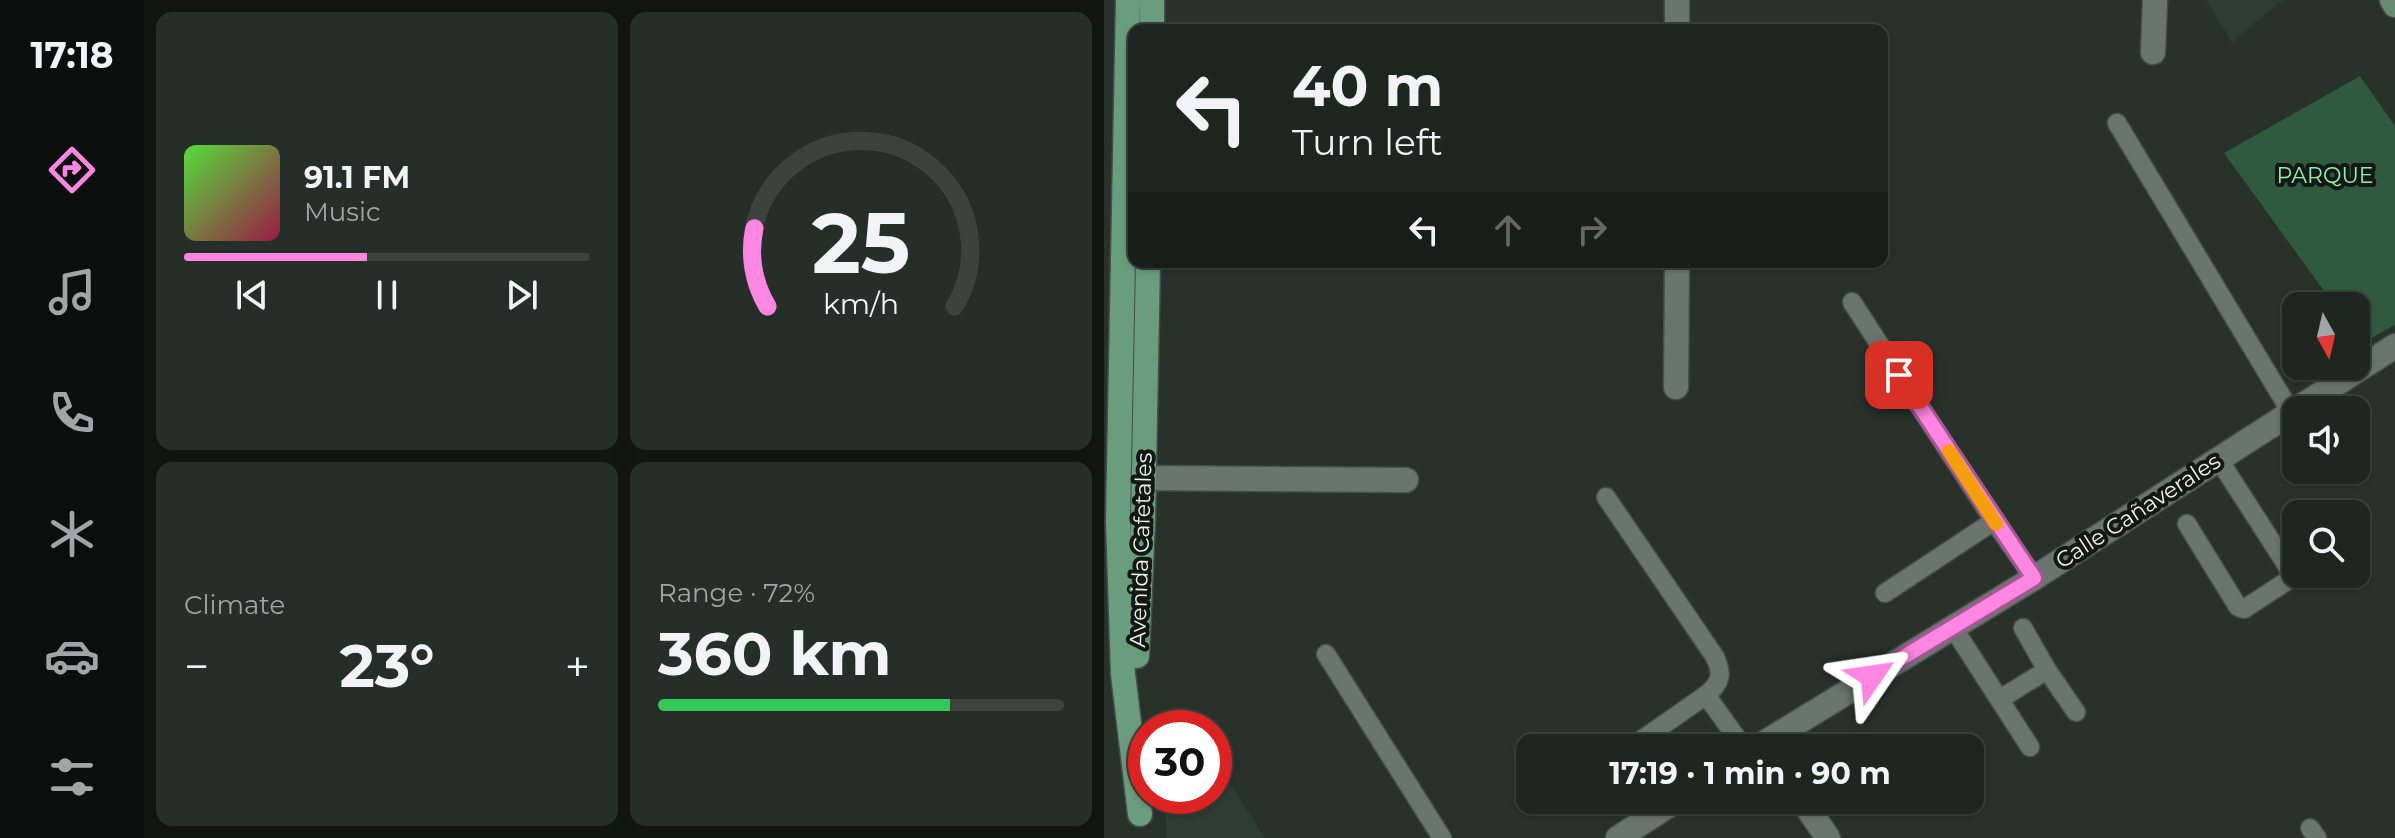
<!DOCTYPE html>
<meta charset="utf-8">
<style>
:root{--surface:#1e2620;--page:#262e29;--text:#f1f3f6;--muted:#a1a5a5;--line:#3c433e;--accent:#fd86e2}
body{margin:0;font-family:Montserrat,sans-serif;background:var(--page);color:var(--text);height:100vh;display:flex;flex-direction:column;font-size:30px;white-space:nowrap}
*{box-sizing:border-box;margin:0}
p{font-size:26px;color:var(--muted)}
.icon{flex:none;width:44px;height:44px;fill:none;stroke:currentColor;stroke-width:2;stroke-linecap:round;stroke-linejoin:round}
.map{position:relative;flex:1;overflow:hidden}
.sheet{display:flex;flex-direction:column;gap:12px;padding:12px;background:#101512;width:960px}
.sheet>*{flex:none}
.guide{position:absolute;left:24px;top:24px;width:760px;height:244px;border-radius:16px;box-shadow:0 2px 6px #0004,0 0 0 2px var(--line);background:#1e2620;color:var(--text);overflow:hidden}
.needle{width:52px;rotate:172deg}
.tools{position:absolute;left:1178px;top:292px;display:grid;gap:16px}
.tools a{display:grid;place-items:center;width:88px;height:88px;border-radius:16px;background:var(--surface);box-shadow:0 2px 6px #0004,0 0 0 2px var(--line);font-size:40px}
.speed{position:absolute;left:24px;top:710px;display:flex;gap:16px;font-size:40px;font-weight:700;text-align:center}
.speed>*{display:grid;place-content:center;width:104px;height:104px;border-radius:50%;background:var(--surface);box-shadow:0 2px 6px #0004,0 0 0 2px var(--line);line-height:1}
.speed .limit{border:12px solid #d22;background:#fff;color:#111}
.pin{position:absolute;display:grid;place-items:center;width:68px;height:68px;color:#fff;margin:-34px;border-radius:16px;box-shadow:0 4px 12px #0006}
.me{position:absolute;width:88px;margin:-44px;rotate:58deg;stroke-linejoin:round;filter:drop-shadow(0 0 6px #0008)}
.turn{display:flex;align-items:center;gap:28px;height:168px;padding:0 32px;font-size:36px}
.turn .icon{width:104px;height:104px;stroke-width:2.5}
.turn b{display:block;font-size:56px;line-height:68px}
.lanes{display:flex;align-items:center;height:76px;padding:0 32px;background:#0003;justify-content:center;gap:40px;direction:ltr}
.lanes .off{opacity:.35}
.big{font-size:60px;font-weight:700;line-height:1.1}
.sheet .widget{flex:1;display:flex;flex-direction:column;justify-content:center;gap:12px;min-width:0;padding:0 28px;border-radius:16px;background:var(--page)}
.sheet .dial{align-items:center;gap:0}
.dial svg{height:208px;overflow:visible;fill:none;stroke:var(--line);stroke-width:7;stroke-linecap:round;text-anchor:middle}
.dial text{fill:var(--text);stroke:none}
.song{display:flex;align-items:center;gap:24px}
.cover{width:96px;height:96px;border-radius:12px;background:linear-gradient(135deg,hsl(110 70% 55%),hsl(340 70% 35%))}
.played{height:8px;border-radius:4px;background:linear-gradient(90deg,var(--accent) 45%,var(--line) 45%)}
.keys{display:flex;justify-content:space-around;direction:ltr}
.heat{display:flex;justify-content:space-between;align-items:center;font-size:44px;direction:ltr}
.charge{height:12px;border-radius:6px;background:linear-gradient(90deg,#34c759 72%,var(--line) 0)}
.sheet .tiles{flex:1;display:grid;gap:12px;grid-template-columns:repeat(2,1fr)}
.trip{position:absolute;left:412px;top:734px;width:468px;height:80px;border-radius:16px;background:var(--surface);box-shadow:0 2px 6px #0004,0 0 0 2px var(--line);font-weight:700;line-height:80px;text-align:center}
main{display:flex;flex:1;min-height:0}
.dock{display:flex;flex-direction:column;width:144px;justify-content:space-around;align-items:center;background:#0c0f0d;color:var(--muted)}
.dock .icon{width:56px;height:56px}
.dock .selected{color:var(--accent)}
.dock b{font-size:36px;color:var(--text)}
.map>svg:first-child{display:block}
.built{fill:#2d3d33}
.green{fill:#2f5a40}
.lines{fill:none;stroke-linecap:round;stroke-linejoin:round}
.lane-casing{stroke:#454e48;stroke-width:21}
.street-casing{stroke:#454e48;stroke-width:27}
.secondary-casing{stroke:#454e48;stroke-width:27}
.primary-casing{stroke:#454e48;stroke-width:27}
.lane{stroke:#6a756d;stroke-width:18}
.street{stroke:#6a756d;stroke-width:24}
.secondary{stroke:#6a8975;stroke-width:24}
.primary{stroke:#699d7d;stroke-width:24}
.route-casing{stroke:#a45793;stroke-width:20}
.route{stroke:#fd86e2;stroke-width:14}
.slow{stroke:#f59e0b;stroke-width:14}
.labels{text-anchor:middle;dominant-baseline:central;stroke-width:8;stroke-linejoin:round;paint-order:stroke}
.park-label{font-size:22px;fill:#8aeeb2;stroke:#141815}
.street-label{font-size:22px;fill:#ecf3ee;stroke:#141815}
</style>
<main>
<nav class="dock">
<b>17:18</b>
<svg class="icon selected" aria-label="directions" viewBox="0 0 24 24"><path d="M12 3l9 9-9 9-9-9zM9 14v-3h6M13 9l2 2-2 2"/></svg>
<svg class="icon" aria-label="music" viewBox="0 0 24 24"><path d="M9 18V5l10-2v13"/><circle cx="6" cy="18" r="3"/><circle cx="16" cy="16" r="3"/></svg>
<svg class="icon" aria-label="phone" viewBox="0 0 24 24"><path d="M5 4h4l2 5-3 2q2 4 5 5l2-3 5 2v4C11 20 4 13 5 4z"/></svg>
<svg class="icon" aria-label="climate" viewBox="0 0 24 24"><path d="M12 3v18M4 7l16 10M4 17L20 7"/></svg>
<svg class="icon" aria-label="car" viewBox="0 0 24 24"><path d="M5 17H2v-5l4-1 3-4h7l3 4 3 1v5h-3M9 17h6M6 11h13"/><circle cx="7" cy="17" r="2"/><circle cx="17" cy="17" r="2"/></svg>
<svg class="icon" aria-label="filters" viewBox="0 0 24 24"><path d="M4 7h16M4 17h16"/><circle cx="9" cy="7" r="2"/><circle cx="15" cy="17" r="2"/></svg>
</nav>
<section class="sheet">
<div class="tiles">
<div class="widget">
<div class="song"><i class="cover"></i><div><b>91.1 FM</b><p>Music</p></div></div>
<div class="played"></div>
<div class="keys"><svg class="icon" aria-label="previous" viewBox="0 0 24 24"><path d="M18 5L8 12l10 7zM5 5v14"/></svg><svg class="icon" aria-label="pause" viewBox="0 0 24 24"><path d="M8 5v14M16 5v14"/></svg><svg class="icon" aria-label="next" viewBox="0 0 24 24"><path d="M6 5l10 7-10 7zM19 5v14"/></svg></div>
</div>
<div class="widget dial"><svg viewBox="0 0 100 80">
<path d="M14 69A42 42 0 1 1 86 69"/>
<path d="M14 69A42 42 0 0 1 9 39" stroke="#fd86e2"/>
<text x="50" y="56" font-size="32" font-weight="700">25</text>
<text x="50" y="72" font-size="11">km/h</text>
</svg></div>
<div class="widget"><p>Climate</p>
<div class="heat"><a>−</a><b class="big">23°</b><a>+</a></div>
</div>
<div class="widget"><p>Range · 72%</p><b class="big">360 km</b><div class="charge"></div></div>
</div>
</section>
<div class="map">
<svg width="1291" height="838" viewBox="0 0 1291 838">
<rect width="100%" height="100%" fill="#28322b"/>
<g class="built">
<path d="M 1102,0 L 1177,0 L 1177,1 L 1128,43 Z"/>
<path d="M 76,707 L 90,728 L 59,728 L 59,713 Z"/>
<path d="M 110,759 L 161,838 L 63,838 L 61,796 L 110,796 Z"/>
</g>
<path class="green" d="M 1256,76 L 1291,126 L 1291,325 L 1258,343 L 1252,335 L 1252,306 L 1231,306 L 1120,153 Z"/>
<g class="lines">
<defs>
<g id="lane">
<path d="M 1013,123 L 1187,412"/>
<path d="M 748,302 L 890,521 L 930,578"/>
<path d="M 502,497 L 611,657 C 619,674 617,683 602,695 L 640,748"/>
<path d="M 1083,524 L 1134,607 L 1140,609 L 1183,581 L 1186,575 L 1184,567 L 1115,460"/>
<path d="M 781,593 L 890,521"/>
<path d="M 848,626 L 926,747"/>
<path d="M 919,628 L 943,670 L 972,712"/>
<path d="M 222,654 L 338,838"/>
<path d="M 896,699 L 943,670"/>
<path d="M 526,748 L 602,695"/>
<path d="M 1206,828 L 1213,838"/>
</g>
<g id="street">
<path d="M 573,30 L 573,0"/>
<path d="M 1049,52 L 1051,0"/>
<path d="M 572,387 L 573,262"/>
<path d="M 40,478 L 302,480"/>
<path d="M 652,748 L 930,578 L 1291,346"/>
<path d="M 698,800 L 724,838"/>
<path d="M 514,838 L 573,800"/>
</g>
<path id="secondary" d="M 1288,0 L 1291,5"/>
<g id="primary">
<path d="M 24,0 L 14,520 L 19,674 L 36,814"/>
<path d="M 48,30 L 48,0"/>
<path d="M 33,656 L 39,520 L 44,262"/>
</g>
</defs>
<use href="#lane" class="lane-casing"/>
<use href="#street" class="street-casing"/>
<use href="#secondary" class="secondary-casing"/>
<use href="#primary" class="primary-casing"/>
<use href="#lane" class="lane"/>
<use href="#street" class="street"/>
<use href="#secondary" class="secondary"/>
<use href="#primary" class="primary"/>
</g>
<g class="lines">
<defs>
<path id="route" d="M 768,676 L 930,578 L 795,375"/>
</defs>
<use href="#route" class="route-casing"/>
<use href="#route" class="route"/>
<path class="slow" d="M 845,451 L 892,524"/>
</g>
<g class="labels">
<g class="park-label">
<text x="1221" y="175">PARQUE</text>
</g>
<g class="street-label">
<text transform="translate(1034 511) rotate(-33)">Calle Cañaverales</text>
<text transform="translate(37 550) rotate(-88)">Avenida Cafetales</text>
</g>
</g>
</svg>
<div class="tools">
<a><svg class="needle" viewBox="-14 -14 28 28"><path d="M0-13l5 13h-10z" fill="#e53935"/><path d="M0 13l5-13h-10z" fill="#a1a5a5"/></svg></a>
<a><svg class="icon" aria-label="sound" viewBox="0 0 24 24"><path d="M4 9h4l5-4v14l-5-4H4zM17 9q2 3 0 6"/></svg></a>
<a><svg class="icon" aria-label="search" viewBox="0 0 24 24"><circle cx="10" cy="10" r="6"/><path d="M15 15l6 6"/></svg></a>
</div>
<div class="speed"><div class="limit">30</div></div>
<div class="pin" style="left:795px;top:375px;background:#d93025"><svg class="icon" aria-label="arrive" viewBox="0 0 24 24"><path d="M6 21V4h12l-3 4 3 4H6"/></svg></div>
<svg class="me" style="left:768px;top:676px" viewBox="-20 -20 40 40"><path d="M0-17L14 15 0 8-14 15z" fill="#fd86e2" stroke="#fff" stroke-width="4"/></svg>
<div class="trip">17:19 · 1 min · 90 m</div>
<div class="guide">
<div class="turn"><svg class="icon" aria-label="left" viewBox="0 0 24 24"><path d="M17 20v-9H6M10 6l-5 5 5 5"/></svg><div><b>40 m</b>Turn left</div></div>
<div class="lanes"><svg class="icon" aria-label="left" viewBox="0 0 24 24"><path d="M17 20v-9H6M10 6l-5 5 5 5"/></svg><svg class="icon off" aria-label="ahead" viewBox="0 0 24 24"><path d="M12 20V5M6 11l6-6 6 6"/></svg><svg class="icon off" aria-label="right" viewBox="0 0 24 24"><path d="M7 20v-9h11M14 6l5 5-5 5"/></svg></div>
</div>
</div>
</main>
